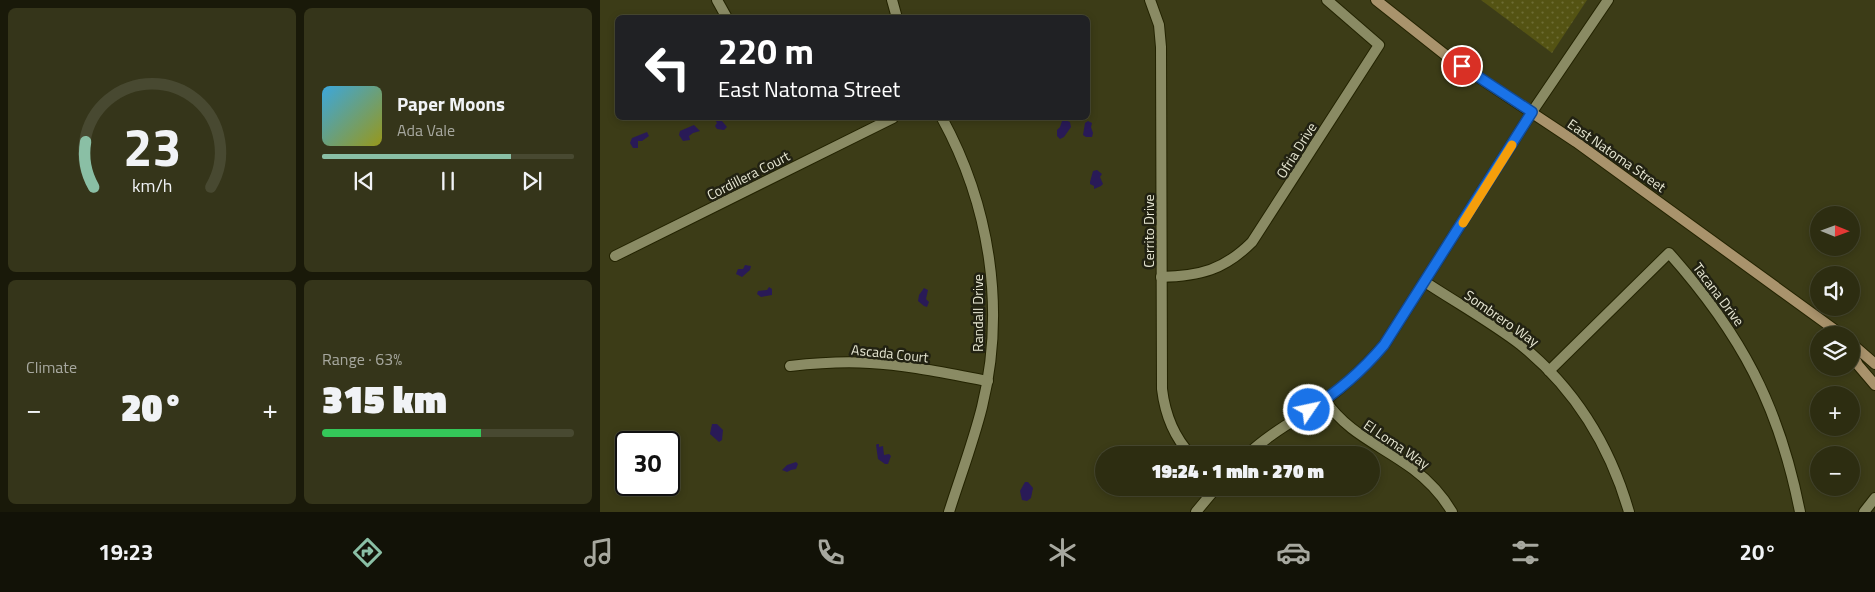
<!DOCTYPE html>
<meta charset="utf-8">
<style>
:root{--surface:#2d2d11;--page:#35351a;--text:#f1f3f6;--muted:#a7a89f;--line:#484931;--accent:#8abfa5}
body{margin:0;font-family:"Titillium Web",sans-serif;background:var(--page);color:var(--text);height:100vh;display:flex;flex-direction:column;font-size:19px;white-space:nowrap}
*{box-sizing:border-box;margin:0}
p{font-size:16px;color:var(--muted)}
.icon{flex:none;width:28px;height:28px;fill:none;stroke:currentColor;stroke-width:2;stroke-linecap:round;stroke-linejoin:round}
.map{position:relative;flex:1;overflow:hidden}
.sheet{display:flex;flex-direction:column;gap:8px;padding:8px;background:#191909;width:600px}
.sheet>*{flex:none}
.hud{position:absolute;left:15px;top:15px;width:475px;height:105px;border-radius:8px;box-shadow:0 2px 8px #0003,0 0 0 1px var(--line);background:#202124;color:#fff;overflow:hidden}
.needle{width:32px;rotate:91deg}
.tools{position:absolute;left:1210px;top:206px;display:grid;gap:10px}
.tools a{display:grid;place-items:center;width:50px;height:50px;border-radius:50%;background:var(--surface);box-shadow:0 2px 8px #0003,0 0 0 1px var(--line);font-size:25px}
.speed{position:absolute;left:15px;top:431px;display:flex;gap:10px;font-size:25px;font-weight:700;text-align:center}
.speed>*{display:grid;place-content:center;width:65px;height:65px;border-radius:50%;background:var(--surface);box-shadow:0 2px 8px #0003,0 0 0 1px var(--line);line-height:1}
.speed .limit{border:2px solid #111;border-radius:8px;background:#fff;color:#111}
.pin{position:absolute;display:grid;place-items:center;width:42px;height:42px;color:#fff;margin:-21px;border:2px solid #fff;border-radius:50%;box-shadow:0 1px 5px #0007}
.me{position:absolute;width:55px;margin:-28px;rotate:56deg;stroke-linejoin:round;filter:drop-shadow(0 0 4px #0008)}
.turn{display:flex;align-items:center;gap:18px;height:105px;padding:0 20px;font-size:22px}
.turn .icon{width:65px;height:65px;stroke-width:2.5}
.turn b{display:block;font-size:35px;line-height:42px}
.big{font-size:38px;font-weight:800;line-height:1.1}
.sheet .card{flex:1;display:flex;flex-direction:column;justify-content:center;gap:8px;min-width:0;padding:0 18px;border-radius:8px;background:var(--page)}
.sheet .dial{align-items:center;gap:0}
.dial svg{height:130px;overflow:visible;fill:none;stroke:var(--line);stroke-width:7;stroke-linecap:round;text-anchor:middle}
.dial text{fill:var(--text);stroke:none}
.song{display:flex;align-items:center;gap:15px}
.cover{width:60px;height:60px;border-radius:8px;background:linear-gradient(135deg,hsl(200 70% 55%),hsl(60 70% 35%))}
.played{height:5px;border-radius:2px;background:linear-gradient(90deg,var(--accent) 75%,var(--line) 75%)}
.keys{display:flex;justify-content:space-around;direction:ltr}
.heat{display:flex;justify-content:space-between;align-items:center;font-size:28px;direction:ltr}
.charge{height:8px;border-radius:4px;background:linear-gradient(90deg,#34c759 63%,var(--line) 0)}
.sheet .tiles{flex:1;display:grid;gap:8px;grid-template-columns:repeat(2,1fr)}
.trip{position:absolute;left:495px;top:446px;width:285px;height:50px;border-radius:25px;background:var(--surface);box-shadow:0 2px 8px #0003,0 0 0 1px var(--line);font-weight:800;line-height:50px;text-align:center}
.tabs{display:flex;height:80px;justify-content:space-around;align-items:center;background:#121207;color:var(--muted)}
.tabs .icon{width:35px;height:35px}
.tabs .on{color:var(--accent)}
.tabs b{font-size:22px;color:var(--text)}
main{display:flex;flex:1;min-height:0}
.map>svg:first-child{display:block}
.grass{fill:url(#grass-dots)}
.water{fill:#291a57}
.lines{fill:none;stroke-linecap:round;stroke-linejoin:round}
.minor-casing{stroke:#232300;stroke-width:12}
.tertiary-casing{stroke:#232300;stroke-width:12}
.secondary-casing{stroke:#232300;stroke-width:12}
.minor{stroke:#8a8b64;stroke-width:10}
.tertiary{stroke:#8a8b64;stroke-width:10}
.secondary{stroke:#a9936c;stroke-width:10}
.route-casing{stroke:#114b97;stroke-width:12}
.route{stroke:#1a73e8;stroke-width:9}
.slow{stroke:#f59e0b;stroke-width:9}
.labels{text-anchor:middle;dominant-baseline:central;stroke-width:5;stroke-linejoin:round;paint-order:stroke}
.street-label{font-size:14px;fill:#e7e7d3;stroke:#222212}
</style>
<main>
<section class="sheet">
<div class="tiles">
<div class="card dial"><svg viewBox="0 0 100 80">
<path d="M14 69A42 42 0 1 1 86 69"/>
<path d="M14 69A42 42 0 0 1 9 41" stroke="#8abfa5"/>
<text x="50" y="56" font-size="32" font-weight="700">23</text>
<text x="50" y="72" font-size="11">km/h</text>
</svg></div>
<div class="card">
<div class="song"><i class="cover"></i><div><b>Paper Moons</b><p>Ada Vale</p></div></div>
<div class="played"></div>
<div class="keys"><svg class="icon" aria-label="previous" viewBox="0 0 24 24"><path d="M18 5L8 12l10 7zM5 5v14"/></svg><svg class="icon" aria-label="pause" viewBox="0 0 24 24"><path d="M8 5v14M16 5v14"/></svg><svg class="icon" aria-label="next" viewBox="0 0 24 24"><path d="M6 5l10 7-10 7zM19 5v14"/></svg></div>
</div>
<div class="card"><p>Climate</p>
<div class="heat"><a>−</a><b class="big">20°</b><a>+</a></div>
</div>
<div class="card"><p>Range · 63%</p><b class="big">315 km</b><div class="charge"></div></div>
</div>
</section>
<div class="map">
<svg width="1275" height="512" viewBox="0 0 1275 512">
<defs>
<pattern id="grass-dots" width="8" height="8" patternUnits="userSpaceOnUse" patternTransform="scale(1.25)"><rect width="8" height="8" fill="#545313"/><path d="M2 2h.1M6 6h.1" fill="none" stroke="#6d6c34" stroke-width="1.8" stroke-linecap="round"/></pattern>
</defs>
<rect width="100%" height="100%" fill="#3c3c17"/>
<path class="grass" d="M 881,0 L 987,0 L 952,53 Z"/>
<g class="water">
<path d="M 114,118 L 123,118 L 122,121 L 127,127 L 124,130 L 117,129 L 115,126 L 117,123 Z"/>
<path d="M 465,120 L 470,122 L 471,127 L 464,137 L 460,139 L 457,136 L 457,130 L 460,127 L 462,121 Z"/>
<path d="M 488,121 L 492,123 L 491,127 L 493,133 L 492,137 L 486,137 L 483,135 L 485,123 Z"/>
<path d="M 94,125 L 100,131 L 93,133 L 89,136 L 90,140 L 83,141 L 79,135 L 80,131 Z"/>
<path d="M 47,132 L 49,136 L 42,141 L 38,141 L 38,148 L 33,148 L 30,143 L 32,138 Z"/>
<path d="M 497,170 L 502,174 L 500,177 L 503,184 L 501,186 L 494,189 L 494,186 L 490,184 L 490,182 L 493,171 Z"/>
<path d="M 145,265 L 151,266 L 150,270 L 142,277 L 136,274 L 138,269 L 143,269 Z"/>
<path d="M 169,287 L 172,289 L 172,295 L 161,297 L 157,294 L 158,291 L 167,290 Z"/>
<path d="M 324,288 L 328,290 L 326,299 L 329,302 L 327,307 L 324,306 L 318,301 L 319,295 Z"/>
<path d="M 112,424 L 117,424 L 123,430 L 122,440 L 119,442 L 110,434 Z"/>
<path d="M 277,444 L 279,444 L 279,447 L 283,446 L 284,455 L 289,454 L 291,456 L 288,464 L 285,464 L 278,459 L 276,445 Z"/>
<path d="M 196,462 L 198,464 L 196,469 L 191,470 L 187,472 L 182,470 L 187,465 Z"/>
<path d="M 425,482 L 428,482 L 433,488 L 431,498 L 427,501 L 422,500 L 420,491 Z"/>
</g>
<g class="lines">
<defs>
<g id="minor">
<path d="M 117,0 L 127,18"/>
<path d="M 292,0 L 297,18"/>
<path d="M 550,0 L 559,25 L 561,47 L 562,389 C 565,414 574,437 591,455"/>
<path d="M 342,118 C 390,206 406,309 382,407 C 373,443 360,477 349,512"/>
<path d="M 15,256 L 293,118"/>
<path d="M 561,277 C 600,276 624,270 652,242 L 779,45 L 727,0"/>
<path d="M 825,282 C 857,303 891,322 921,345 C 974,388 1010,446 1029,512"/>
<path d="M 190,366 C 217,363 243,361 270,363 C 310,365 349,374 388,381"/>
<path d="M 949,371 L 1069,253 C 1141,334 1179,405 1200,512"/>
<path d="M 725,400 C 748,434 781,445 813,469 C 829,481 842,495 852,512"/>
<path d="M 647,455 C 670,433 699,418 725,400 C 748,384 766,365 784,345 L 932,112 L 1008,0"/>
<path d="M 596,512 L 616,488"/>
</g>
<path id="tertiary" d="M 1264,512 L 1275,498"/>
<g id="secondary">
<path d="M 776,0 L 848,57 L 976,142 L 1242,335"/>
<path d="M 1251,343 L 1275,364"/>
<path d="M 1251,351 L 1258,365 L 1275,385"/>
</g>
</defs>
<use href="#minor" class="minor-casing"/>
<use href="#tertiary" class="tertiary-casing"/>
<use href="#secondary" class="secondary-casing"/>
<use href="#minor" class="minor"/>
<use href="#tertiary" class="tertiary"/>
<use href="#secondary" class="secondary"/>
</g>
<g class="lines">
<defs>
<path id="route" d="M 709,410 C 738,392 762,371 784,345 L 932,112 L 862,66"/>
</defs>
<use href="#route" class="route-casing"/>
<use href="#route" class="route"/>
<path class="slow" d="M 863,223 L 912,145"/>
</g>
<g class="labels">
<g class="street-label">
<text transform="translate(696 150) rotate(-58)">Ofria Drive</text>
<text transform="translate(1017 155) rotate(35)">East Natoma Street</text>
<text transform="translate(148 175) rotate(-27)">Cordillera Court</text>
<text transform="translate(548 231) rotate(-90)">Cerrito Drive</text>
<text transform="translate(1119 294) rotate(53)">Tacana Drive</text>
<text transform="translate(377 313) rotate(-90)">Randall Drive</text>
<text transform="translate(902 318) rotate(35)">Sombrero Way</text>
<text transform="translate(290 353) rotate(6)">Ascada Court</text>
<text transform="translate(797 444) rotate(34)">El Loma Way</text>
</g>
</g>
</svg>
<div class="tools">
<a><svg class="needle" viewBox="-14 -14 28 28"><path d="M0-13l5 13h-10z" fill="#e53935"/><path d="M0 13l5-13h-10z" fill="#a7a89f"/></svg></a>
<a><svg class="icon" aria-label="sound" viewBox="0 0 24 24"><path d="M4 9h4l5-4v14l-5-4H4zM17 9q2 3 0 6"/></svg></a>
<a><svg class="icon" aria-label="layers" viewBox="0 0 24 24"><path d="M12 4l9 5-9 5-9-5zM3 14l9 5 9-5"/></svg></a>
<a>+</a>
<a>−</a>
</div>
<div class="speed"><div class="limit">30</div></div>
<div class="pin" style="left:862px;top:66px;background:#d93025"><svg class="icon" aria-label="arrive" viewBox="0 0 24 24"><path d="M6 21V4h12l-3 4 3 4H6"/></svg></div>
<svg class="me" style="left:709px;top:410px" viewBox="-20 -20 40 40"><circle r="17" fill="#1a73e8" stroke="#fff" stroke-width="3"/><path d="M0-11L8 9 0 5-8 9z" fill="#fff"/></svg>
<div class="trip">19:24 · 1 min · 270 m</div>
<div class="hud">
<div class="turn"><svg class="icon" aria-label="left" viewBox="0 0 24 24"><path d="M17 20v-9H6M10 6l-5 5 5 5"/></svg><div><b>220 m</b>East Natoma Street</div></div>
</div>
</div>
</main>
<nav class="tabs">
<b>19:23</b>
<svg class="icon on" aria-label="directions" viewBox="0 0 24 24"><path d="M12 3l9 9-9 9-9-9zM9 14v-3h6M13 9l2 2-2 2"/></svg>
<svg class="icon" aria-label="music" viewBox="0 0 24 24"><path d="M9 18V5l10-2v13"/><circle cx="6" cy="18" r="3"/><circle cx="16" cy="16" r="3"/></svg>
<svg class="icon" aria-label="phone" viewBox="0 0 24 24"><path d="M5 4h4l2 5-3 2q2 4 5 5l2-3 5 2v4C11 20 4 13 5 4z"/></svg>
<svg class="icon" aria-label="climate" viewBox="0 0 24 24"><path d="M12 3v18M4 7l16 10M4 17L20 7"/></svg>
<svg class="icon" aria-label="car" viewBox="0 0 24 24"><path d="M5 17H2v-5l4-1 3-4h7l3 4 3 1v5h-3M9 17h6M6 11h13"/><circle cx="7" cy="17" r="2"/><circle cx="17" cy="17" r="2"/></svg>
<svg class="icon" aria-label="filters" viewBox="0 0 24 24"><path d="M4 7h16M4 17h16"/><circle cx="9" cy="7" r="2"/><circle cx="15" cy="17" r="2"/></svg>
<b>20°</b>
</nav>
